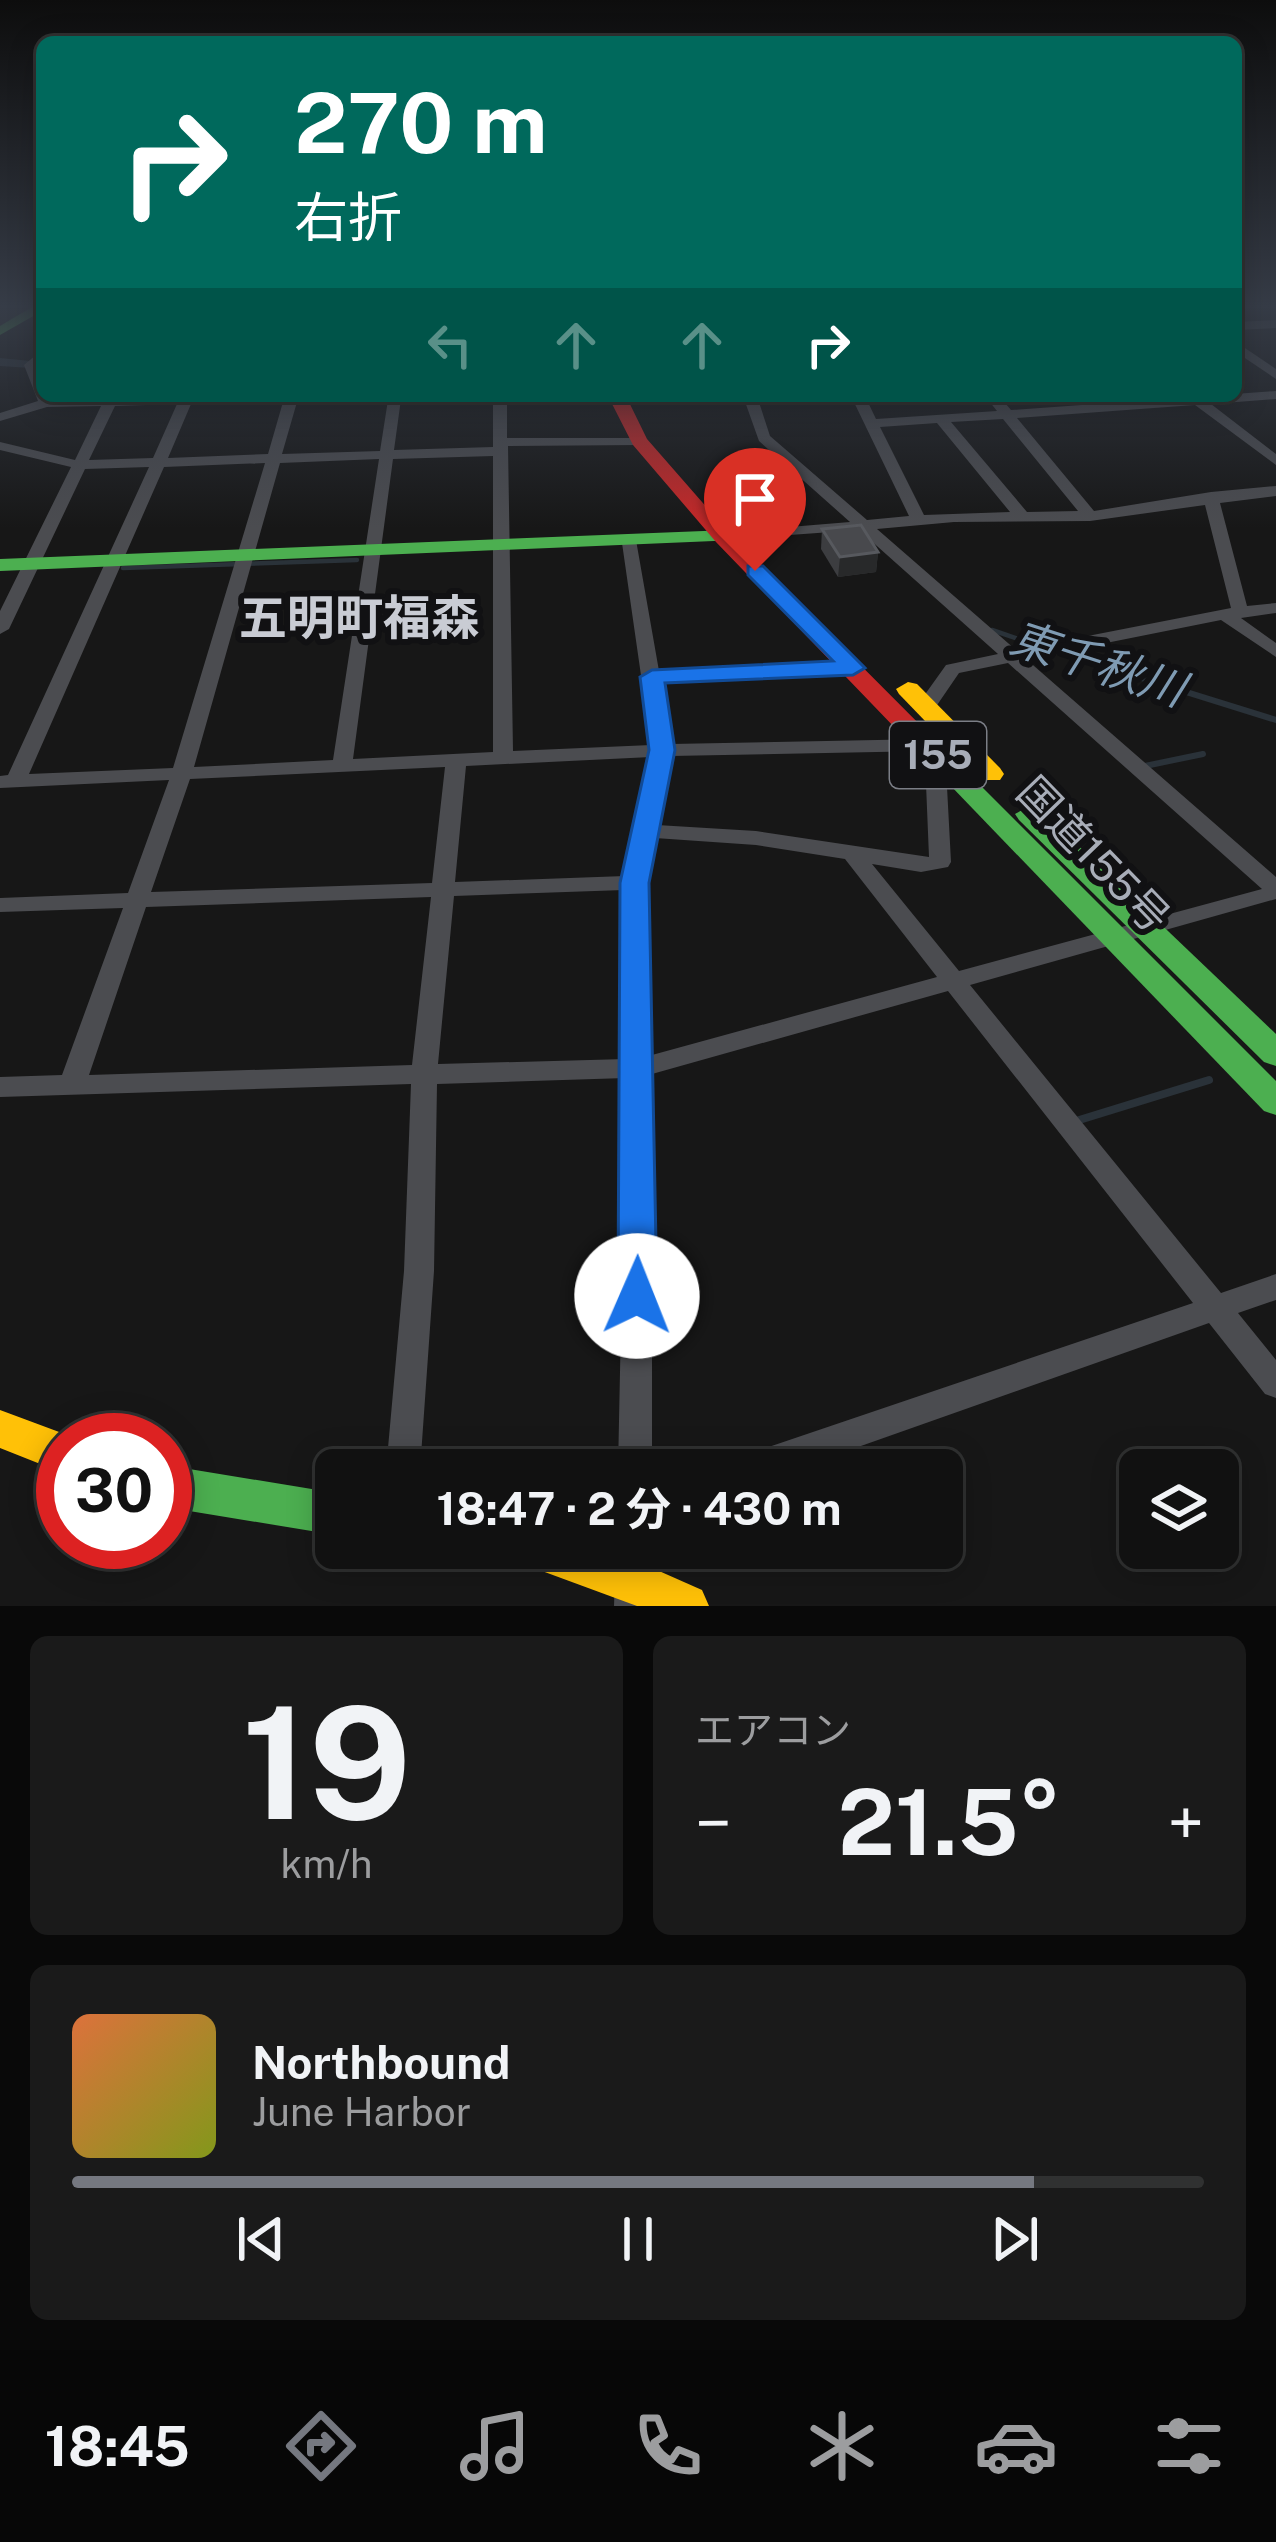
<!DOCTYPE html>
<html lang="ja">
<meta charset="utf-8">
<style>
:root{--surface:#111;--page:#1a1a1a;--text:#f1f3f6;--muted:#9c9d9f;--line:#303131;--accent:#757880}
body{margin:0;font-family:"Public Sans","Noto Sans JP",sans-serif;background:var(--page);color:var(--text);height:100vh;display:flex;flex-direction:column;font-size:45px;white-space:nowrap}
*{box-sizing:border-box;margin:0}
p{font-size:39px;color:var(--muted)}
.icon{flex:none;width:66px;height:66px;fill:none;stroke:currentColor;stroke-width:2;stroke-linecap:round;stroke-linejoin:round}
.map{position:relative;height:1606px;overflow:hidden}
.sheet{display:flex;flex-direction:column;gap:30px;padding:30px;background:#090909;flex:1}
.sheet>*{flex:none}
.top-card{position:absolute;left:36px;top:36px;width:1206px;height:366px;border-radius:18px;box-shadow:0 6px 30px #0003,0 0 0 3px var(--line);background:#00695c;color:#fff;overflow:hidden}
.fabs{position:absolute;left:1119px;top:1449px;display:grid;gap:24px}
.fabs a{display:grid;place-items:center;width:120px;height:120px;border-radius:18px;background:var(--surface);box-shadow:0 6px 30px #0003,0 0 0 3px var(--line);font-size:60px}
.speed{position:absolute;left:36px;top:1413px;display:flex;gap:24px;font-size:60px;font-weight:700;text-align:center}
.speed>*{display:grid;place-content:center;width:156px;height:156px;border-radius:50%;background:var(--surface);box-shadow:0 6px 30px #0003,0 0 0 3px var(--line);line-height:1}
.speed .limit{border:18px solid #d22;background:#fff;color:#111}
.pin{position:absolute;display:grid;place-items:center;width:102px;height:102px;color:#fff;margin:-123px -51px;border-radius:50% 50% 50% 0;rotate:-45deg;box-shadow:0 0 12px #0007}
.pin .icon{rotate:45deg}
.me{position:absolute;width:132px;margin:-66px;rotate:1deg;stroke-linejoin:round;filter:drop-shadow(0 0 9px #0008)}
.turn{display:flex;align-items:center;gap:42px;height:252px;padding:0 60px;font-size:54px}
.turn .icon{width:156px;height:156px;stroke-width:2.5}
.turn b{display:block;font-size:84px;line-height:102px}
.lanes{display:flex;align-items:center;height:114px;padding:0 60px;background:#0003;justify-content:center;gap:60px;direction:ltr}
.lanes .off{opacity:.35}
.big{font-size:90px;font-weight:700;line-height:1.1}
.sheet .card{flex:1;display:flex;flex-direction:column;justify-content:center;gap:18px;min-width:0;padding:0 42px;border-radius:18px;background:var(--page)}
.sheet .dial{align-items:center;gap:0}
.dial b{font-size:156px;line-height:1}
.song{display:flex;align-items:center;gap:36px}
.cover{width:144px;height:144px;border-radius:18px;background:linear-gradient(135deg,hsl(20 70% 55%),hsl(70 70% 35%))}
.played{height:12px;border-radius:6px;background:linear-gradient(90deg,var(--accent) 85%,var(--line) 85%)}
.keys{display:flex;justify-content:space-around;direction:ltr}
.heat{display:flex;justify-content:space-between;align-items:center;font-size:66px;direction:ltr}
.sheet .tiles{flex:1;display:grid;gap:30px;grid-template-columns:1fr 1fr}
.card:last-child{grid-column:span 2}
.trip{position:absolute;left:315px;top:1449px;width:648px;height:120px;border-radius:18px;background:var(--surface);box-shadow:0 6px 30px #0003,0 0 0 3px var(--line);font-weight:700;line-height:120px;text-align:center}
.dock{display:flex;height:192px;justify-content:space-around;align-items:center;background:#070707;color:var(--muted)}
.dock .icon{width:84px;height:84px}
.dock .on{color:var(--accent)}
.dock b{font-size:54px;color:var(--text)}
.map>svg:first-child{display:block}
.lines{fill:none;stroke-linecap:round;stroke-linejoin:round}
.stream-far2{stroke:#2a3239;stroke-width:4.5}
.stream-far1{stroke:#2a3239;stroke-width:6}
.stream{stroke:#2a3239;stroke-width:8}
.canal{fill:#2a3239;fill-rule:evenodd}
.street{fill:#4b4c50;fill-rule:evenodd}
.fast{fill:#4caf50;fill-rule:evenodd}
.slow{fill:#ffc107;fill-rule:evenodd}
.jam{fill:#c62828;fill-rule:evenodd}
.wall{fill:#3c3d40}
.shaded-wall{fill:#28292a}
.building{fill:#48494d;stroke:#57595e;stroke-width:3}
.route{fill:#1a73e8;stroke:#114b97;stroke-width:3}
.labels{text-anchor:middle;dominant-baseline:central;stroke-width:12;stroke-linejoin:round;paint-order:stroke}
.shield{fill:#111113;stroke:#7b7e86;stroke-width:3}
.shield-label{font-size:39px;font-weight:bold;fill:#a8adb8}
.street-label{font-size:42px;fill:#a8adb8;stroke:#111113}
.water-label{font-size:45px;font-style:italic;fill:#7f9bb3;stroke:#111113}
.quarter-label{font-size:48px;font-weight:bold;fill:#c9ccd4;stroke:#111113}
</style>
<div class="map">
<svg width="1276" height="1606" viewBox="0 0 1276 1606">
<rect width="100%" height="100%" fill="#171717"/>
<g class="lines">
<g class="stream-far2">
<path d="M 123,568 L 357,560"/>
<path d="M 992,630 L 1042,647"/>
<path d="M 1054,651 L 1084,660"/>
</g>
<g class="stream-far1">
<path d="M 1074,657 L 1276,720"/>
<path d="M 1145,766 L 1203,754"/>
</g>
<path class="stream" d="M 1076,1121 L 1209,1080"/>
<path class="canal" d="M 0,358 L 41,362 L 42,385 L 35,381 L 31,368 L 0,366 Z"/>
<g class="street">
<path d="M 1276,320 L 1276,328 L 1236,330 L 1236,322 Z"/>
<path d="M 1236,342 L 1276,369 L 1276,379 L 1236,352 Z"/>
<path d="M 42,350 L 42,361 L 37,366 L 42,378 L 42,396 L 51,399 L 405,396 L 401,399 L 394,450 L 493,447 L 493,396 L 507,396 L 507,438 L 644,438 L 646,441 L 639,445 L 508,446 L 513,751 L 651,745 L 622,543 L 630,538 L 636,540 L 659,671 L 853,662 L 862,668 L 853,674 L 661,682 L 671,744 L 928,739 L 938,745 L 928,751 L 671,756 L 657,825 L 756,831 L 929,857 L 926,784 C 934,775 955,770 967,773 L 970,777 L 967,781 L 947,787 L 951,862 L 948,867 L 921,872 L 872,864 L 959,971 L 1262,889 L 1008,663 L 959,673 L 933,711 L 919,711 L 916,707 L 946,665 L 998,654 L 859,530 L 748,538 L 746,535 L 754,530 L 850,522 L 759,441 L 743,396 L 757,396 L 770,436 L 867,520 L 909,516 L 851,396 L 865,396 L 876,419 L 997,411 L 985,396 L 999,396 L 1011,410 L 1276,391 L 1276,399 L 1211,404 L 1276,454 L 1276,465 L 1195,405 L 1017,418 L 1094,511 L 1211,492 L 1276,486 L 1276,496 L 1220,503 L 1247,606 L 1276,603 L 1276,613 L 1241,618 L 1276,643 L 1276,657 L 1221,620 L 1026,659 L 1276,877 L 1276,899 L 970,985 L 1221,1293 L 1276,1274 L 1276,1300 L 1238,1313 L 1276,1360 L 1276,1398 L 1265,1394 L 1209,1323 L 793,1470 L 731,1470 L 736,1459 L 748,1454 L 1193,1303 L 948,991 L 652,1074 L 652,1470 L 618,1470 L 626,1078 L 437,1084 L 434,1271 L 420,1470 L 386,1470 L 404,1271 L 411,1084 L 0,1097 L 0,1077 L 62,1075 L 123,908 L 0,912 L 0,898 L 128,893 L 169,780 L 0,788 L 0,776 L 8,775 L 149,467 L 85,469 L 9,629 L 0,634 L 0,611 L 71,467 L 0,450 L 0,442 L 75,460 L 101,406 L 47,407 L 0,421 L 0,413 L 38,401 L 24,365 ZM 388,400 L 380,451 L 282,454 L 297,402 ZM 283,402 L 268,454 L 168,458 L 191,404 ZM 177,404 L 153,458 L 89,460 L 115,406 ZM 1003,419 L 1078,511 L 1027,512 L 951,422 ZM 937,423 L 1010,512 L 924,515 L 880,427 ZM 493,456 L 493,752 L 353,759 L 393,459 ZM 379,459 L 333,760 L 194,767 L 280,463 ZM 265,463 L 173,768 L 29,774 L 164,467 ZM 1205,505 L 1231,608 L 1016,650 L 877,529 L 954,522 L 1090,521 ZM 651,757 L 625,876 L 455,882 L 466,766 ZM 445,767 L 432,883 L 151,892 L 190,779 ZM 655,838 L 756,845 L 845,859 L 937,977 L 652,1055 L 646,883 ZM 624,890 L 626,1059 L 438,1064 L 454,896 ZM 431,897 L 412,1065 L 89,1075 L 146,907 Z"/>
<path d="M 616,1548 L 650,1548 L 650,1606 L 614,1606 Z"/>
</g>
<g class="fast">
<path d="M 34,304 L 42,304 L 42,311 L 0,335 L 0,323 Z"/>
<path d="M 754,529 L 764,535 L 761,539 L 0,571 L 0,559 Z"/>
<path d="M 958,770 L 967,772 L 1276,1081 L 1276,1115 L 1264,1111 L 949,784 L 945,778 Z"/>
<path d="M 1029,806 L 1039,808 L 1276,1034 L 1276,1066 L 1264,1062 L 1019,820 L 1015,814 Z"/>
<path d="M 165,1465 L 336,1493 L 336,1535 L 165,1507 Z"/>
</g>
<g class="slow">
<path d="M 908,682 L 917,684 L 1000,768 L 1004,774 L 1000,780 L 982,780 L 899,694 L 896,689 Z"/>
<path d="M 0,1410 L 78,1439 L 63,1440 L 63,1473 L 0,1448 Z"/>
<path d="M 517,1548 L 607,1548 L 702,1590 L 709,1606 L 637,1606 L 523,1564 Z"/>
</g>
<path class="jam" d="M 608,396 L 626,396 L 647,439 L 730,534 L 967,772 L 971,778 L 967,784 L 949,784 L 716,542 L 633,445 Z"/>
</g>
<path class="wall" d="M 822,529 L 878,552 L 876,572 L 838,577 L 821,549 Z"/>
<g class="shaded-wall">
<path d="M 7,304 L 37,304 L 0,326 L 0,308 Z"/>
<path d="M 878,552 L 876,572 L 838,577 L 840,557 Z"/>
</g>
<path class="building" d="M 861,525 L 878,552 L 840,557 L 822,529 Z"/>
<linearGradient id="sky" x2="0" y2="1"><stop stop-color="#0d0d0d"/><stop offset="0.58" stop-color="#363c47"/><stop offset="1" stop-color="#363c47" stop-opacity="0"/></linearGradient>
<rect width="1276" height="528" fill="url(#sky)"/>
<path class="route" d="M 748,566 L 763,566 L 865,668 L 853,675 L 665,683 L 675,750 L 649,883 L 657,1296 L 651,1308 L 637,1313 L 623,1308 L 618,1296 L 620,883 L 649,750 L 640,677 L 652,670 L 833,661 L 748,575 Z"/>
<g class="labels">
<rect class="shield" x="890" y="722" width="96" height="66" rx="9"/>
<g class="shield-label">
<text x="938" y="755">155</text>
</g>
<g class="street-label">
<text transform="translate(1094 854) rotate(46)">国道155号</text>
</g>
<g class="water-label">
<text transform="translate(1098 663) rotate(18)">東千秋川</text>
</g>
<g class="quarter-label">
<text x="359" y="617">五明町福森</text>
</g>
</g>
</svg>
<div class="fabs">
<a><svg class="icon" aria-label="layers" viewBox="0 0 24 24"><path d="M12 4l9 5-9 5-9-5zM3 14l9 5 9-5"/></svg></a>
</div>
<div class="speed"><div class="limit">30</div></div>
<div class="pin" style="left:755px;top:571px;background:#d93025"><svg class="icon" aria-label="arrive" viewBox="0 0 24 24"><path d="M6 21V4h12l-3 4 3 4H6"/></svg></div>
<svg class="me" style="left:637px;top:1296px" viewBox="-20 -20 40 40"><circle r="19" fill="#fff"/><path d="M0-13L10 11 0 6-10 11z" fill="#1a73e8"/></svg>
<div class="trip">18:47 · 2 分 · 430 m</div>
<div class="top-card">
<div class="turn"><svg class="icon" aria-label="right" viewBox="0 0 24 24"><path d="M7 20v-9h11M14 6l5 5-5 5"/></svg><div><b>270 m</b>右折</div></div>
<div class="lanes"><svg class="icon off" aria-label="left" viewBox="0 0 24 24"><path d="M17 20v-9H6M10 6l-5 5 5 5"/></svg><svg class="icon off" aria-label="ahead" viewBox="0 0 24 24"><path d="M12 20V5M6 11l6-6 6 6"/></svg><svg class="icon off" aria-label="ahead" viewBox="0 0 24 24"><path d="M12 20V5M6 11l6-6 6 6"/></svg><svg class="icon" aria-label="right" viewBox="0 0 24 24"><path d="M7 20v-9h11M14 6l5 5-5 5"/></svg></div>
</div>
</div>
<section class="sheet">
<div class="tiles">
<div class="card dial"><b>19</b><p>km/h</p></div>
<div class="card"><p>エアコン</p>
<div class="heat"><a>−</a><b class="big">21.5°</b><a>+</a></div>
</div>
<div class="card">
<div class="song"><i class="cover"></i><div><b>Northbound</b><p>June Harbor</p></div></div>
<div class="played"></div>
<div class="keys"><svg class="icon" aria-label="previous" viewBox="0 0 24 24"><path d="M18 5L8 12l10 7zM5 5v14"/></svg><svg class="icon" aria-label="pause" viewBox="0 0 24 24"><path d="M8 5v14M16 5v14"/></svg><svg class="icon" aria-label="next" viewBox="0 0 24 24"><path d="M6 5l10 7-10 7zM19 5v14"/></svg></div>
</div>
</div>
</section>
<nav class="dock">
<b>18:45</b>
<svg class="icon on" aria-label="directions" viewBox="0 0 24 24"><path d="M12 3l9 9-9 9-9-9zM9 14v-3h6M13 9l2 2-2 2"/></svg>
<svg class="icon" aria-label="music" viewBox="0 0 24 24"><path d="M9 18V5l10-2v13"/><circle cx="6" cy="18" r="3"/><circle cx="16" cy="16" r="3"/></svg>
<svg class="icon" aria-label="phone" viewBox="0 0 24 24"><path d="M5 4h4l2 5-3 2q2 4 5 5l2-3 5 2v4C11 20 4 13 5 4z"/></svg>
<svg class="icon" aria-label="climate" viewBox="0 0 24 24"><path d="M12 3v18M4 7l16 10M4 17L20 7"/></svg>
<svg class="icon" aria-label="car" viewBox="0 0 24 24"><path d="M5 17H2v-5l4-1 3-4h7l3 4 3 1v5h-3M9 17h6M6 11h13"/><circle cx="7" cy="17" r="2"/><circle cx="17" cy="17" r="2"/></svg>
<svg class="icon" aria-label="filters" viewBox="0 0 24 24"><path d="M4 7h16M4 17h16"/><circle cx="9" cy="7" r="2"/><circle cx="15" cy="17" r="2"/></svg>
</nav>
